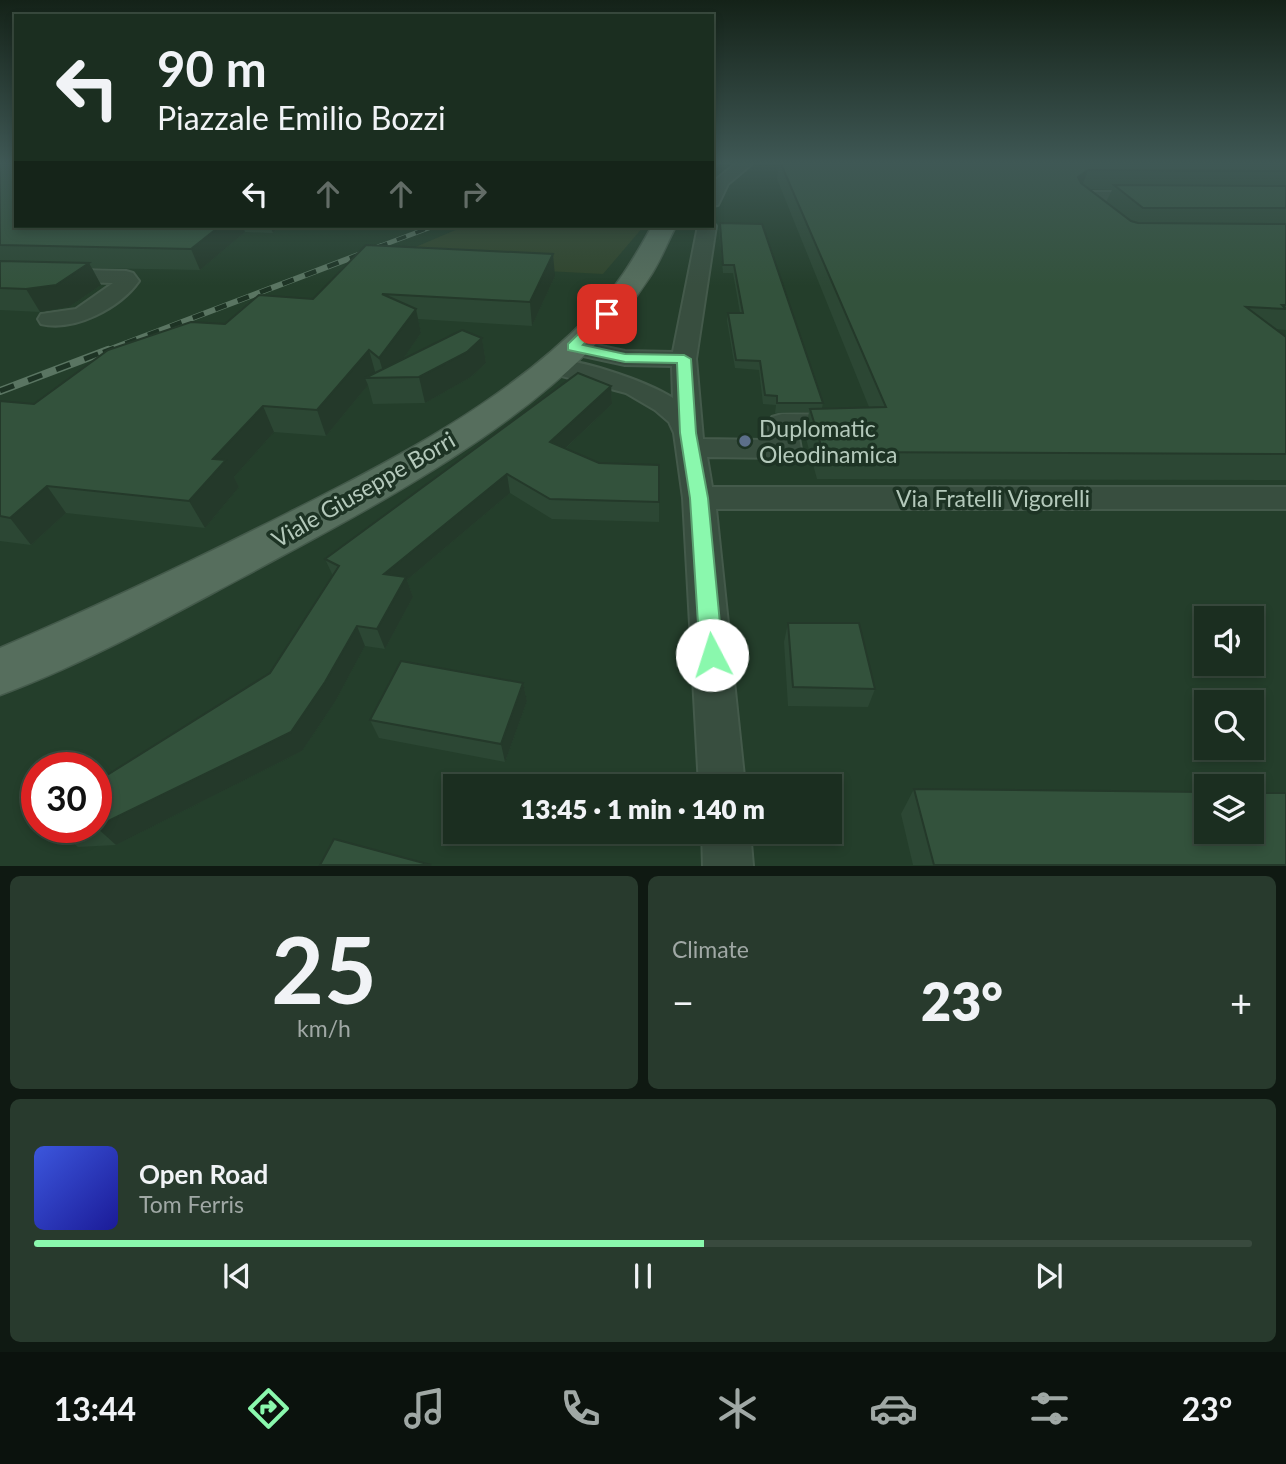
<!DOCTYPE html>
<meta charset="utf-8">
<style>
:root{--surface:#1b2e20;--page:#283a2d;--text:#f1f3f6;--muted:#a0a8a5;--line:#394a3e;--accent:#8af8ad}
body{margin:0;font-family:Lato,sans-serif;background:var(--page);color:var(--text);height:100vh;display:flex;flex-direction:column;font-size:26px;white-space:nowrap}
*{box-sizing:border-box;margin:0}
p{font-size:23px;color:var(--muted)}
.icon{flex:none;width:38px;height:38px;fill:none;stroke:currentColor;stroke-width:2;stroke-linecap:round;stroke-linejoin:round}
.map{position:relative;height:866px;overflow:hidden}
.sheet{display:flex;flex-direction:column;gap:10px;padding:10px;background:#0f1912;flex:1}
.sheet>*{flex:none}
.guide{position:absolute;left:14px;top:14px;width:700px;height:214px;border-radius:0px;box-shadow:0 4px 10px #0003,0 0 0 2px var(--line);background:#1b2e20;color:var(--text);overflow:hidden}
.tools{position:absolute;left:1194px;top:606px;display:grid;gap:14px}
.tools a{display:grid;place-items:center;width:70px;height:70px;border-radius:0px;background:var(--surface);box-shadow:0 4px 10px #0003,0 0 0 2px var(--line);font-size:35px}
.speed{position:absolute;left:21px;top:752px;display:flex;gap:14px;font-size:35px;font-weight:700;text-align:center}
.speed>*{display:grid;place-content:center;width:91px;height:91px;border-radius:50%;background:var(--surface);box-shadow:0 4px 10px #0003,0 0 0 2px var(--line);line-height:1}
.speed .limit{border:10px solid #d22;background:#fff;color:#111}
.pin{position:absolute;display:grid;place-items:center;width:60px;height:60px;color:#fff;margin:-30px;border-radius:14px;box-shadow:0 4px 10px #0006}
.me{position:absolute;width:77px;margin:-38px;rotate:355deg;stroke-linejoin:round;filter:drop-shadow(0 0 5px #0008)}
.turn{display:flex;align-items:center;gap:24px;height:147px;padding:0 28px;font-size:32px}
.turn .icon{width:91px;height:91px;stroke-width:2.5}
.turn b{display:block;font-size:49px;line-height:60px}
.lanes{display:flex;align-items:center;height:66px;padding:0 28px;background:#0003;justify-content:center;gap:35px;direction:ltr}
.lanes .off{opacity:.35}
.big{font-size:52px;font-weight:800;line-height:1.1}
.sheet .tile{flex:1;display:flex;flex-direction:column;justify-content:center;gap:10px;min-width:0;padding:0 24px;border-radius:10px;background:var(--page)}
.sheet .dial{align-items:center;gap:0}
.dial b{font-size:91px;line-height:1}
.song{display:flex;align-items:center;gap:21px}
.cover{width:84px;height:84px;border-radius:10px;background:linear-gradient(135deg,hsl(230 70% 55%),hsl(240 70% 35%))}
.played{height:7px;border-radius:4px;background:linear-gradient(90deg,var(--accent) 55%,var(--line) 55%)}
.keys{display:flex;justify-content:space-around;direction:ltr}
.heat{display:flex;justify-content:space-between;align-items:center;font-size:38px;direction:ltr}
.sheet .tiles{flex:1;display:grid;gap:10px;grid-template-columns:1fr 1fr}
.tile:last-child{grid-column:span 2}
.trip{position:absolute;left:443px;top:774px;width:399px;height:70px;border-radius:0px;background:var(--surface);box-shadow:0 4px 10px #0003,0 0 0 2px var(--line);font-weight:800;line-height:70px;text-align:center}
.menu{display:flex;height:112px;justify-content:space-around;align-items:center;background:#0b120d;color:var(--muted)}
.menu .icon{width:49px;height:49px}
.menu .active{color:var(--accent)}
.menu b{font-size:32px;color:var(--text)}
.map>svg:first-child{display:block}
.green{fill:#30452c}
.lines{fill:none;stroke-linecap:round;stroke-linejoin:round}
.minor-casing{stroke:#445a4b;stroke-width:4}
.major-casing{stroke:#445a4b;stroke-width:3}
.minor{fill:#384e3f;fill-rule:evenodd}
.major{fill:#566e5d;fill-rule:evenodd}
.rail-far2-casing{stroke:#5a7562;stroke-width:5}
.rail-far1-casing{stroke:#5a7562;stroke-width:6}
.rail-casing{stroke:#5a7562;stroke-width:8}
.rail-far2{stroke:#1d3324;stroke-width:3.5;stroke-dasharray:10;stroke-linecap:butt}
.rail-far1{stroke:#1d3324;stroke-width:4.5;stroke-dasharray:12;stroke-linecap:butt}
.rail{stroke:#1d3324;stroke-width:5;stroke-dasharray:15;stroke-linecap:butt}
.wall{fill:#2c4734;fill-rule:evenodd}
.shaded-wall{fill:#24392a}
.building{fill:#33523c;stroke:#24392a;stroke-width:2}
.route{fill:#8af8ad;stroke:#5aa170;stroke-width:2}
.service-dot{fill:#5c6f8a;stroke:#1d3324;stroke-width:2.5}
.labels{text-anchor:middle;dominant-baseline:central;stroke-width:7;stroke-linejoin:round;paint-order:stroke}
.poi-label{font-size:23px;fill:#b4c9bb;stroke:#1d3324;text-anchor:start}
.street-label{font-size:23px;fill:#b4c9bb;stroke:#1d3324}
</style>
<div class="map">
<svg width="1286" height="866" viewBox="0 0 1286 866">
<rect width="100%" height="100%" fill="#243e2b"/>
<path class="green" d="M 465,226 L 644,226 L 603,274 L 380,262 Z"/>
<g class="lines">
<defs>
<g id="minor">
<path d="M 735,164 L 752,164 L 728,184 L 718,205 L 712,206 L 713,182 Z"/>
<path d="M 1081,192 L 1146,192 L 1154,197 L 1146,202 L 1098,202 L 1106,209 L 1097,214 L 1075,200 L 1073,197 Z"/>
<path d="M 712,222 L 716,226 L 696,359 L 703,439 L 771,440 L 768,423 L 772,417 L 782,414 L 846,415 L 856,418 L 860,424 L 856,430 L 846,433 L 798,432 L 801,449 L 797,456 L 787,458 L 707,457 L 712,487 L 1286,487 L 1286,509 L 716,509 L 745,786 L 699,786 L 683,498 L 674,433 L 669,422 L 655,410 L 626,393 L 543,371 L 540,366 L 543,361 C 572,354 648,382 673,398 L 672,366 L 625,365 L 565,352 L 561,347 L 565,342 L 573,340 L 625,351 L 673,352 L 698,226 L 712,226 Z"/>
<path d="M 0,268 L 126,271 L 133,273 L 139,281 C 120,308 74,332 41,324 L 38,319 L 41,314 L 76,309 L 113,283 L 0,280 Z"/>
<path d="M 702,831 L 750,831 L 753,866 L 703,866 Z"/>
</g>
<path id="major" d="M 652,226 L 676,226 C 667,243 660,262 649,278 C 563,411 379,503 243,577 C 164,619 84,664 0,695 L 0,648 C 98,606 193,561 288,513 C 394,460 505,402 588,317 C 615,290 634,259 652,226 Z"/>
</defs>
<use href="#minor" class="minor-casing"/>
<use href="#major" class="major-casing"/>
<use href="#minor" class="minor"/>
<use href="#major" class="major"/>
<defs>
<path id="rail-far2" d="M 378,247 L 434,226"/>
<path id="rail-far1" d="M 103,352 L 382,246"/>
<path id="rail" d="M 0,391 L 108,350"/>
</defs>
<use href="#rail-far2" class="rail-far2-casing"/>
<use href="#rail-far1" class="rail-far1-casing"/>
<use href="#rail" class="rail-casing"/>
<use href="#rail-far2" class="rail-far2"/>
<use href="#rail-far1" class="rail-far1"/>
<use href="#rail" class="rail"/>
</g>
<g class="wall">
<path d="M 0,164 L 16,226 L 280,226 L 273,233 L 245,232 L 200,270 L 92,268 L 101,285 L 69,307 L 40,312 L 0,310 Z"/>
<path d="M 779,164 L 1286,164 L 1286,330 L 1276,329 L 1286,337 L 1286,480 L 817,479 L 805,435 L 809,412 L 775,413 L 776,405 L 763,404 L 759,370 L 735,368 L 727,321 L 728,313 L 740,313 L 733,273 L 723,273 L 719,231 L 720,223 L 823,403 L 822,408 L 869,407 L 777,179 ZM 1090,189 L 1112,190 L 1106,202 Z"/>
<path d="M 555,276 L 532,326 L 418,319 L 421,333 L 403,359 L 482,338 L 486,363 L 471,377 L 425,403 L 373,404 L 368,385 L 326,436 L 274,432 L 234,477 L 239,487 L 205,528 L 66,513 L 31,545 L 0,541 L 0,401 L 34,404 L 225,324 L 313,299 Z"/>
<path d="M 611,386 L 612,404 L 565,449 L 659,502 L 659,522 L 552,519 L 510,493 L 407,580 L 413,597 L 385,649 L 365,646 L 335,702 L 302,751 L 116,845 L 78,847 L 56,829 L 270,673 L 333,576 L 325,559 Z"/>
<path d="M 788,623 L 875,689 L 868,707 L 788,706 L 784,642 Z"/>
<path d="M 523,683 L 527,701 L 505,762 L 379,738 L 370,720 Z"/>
<path d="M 914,789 L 1286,865 L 913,865 L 901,814 Z"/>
</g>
<g class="shaded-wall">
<path d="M 1088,170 L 1081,189 L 1078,177 Z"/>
<path d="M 220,226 L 243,226 L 245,232 L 200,270 L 191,249 Z"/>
<path d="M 270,226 L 280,226 L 273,233 Z"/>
<path d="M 553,254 L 555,276 L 532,326 L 530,302 Z"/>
<path d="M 89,263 L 101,285 L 69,307 L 40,312 L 26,289 Z"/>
<path d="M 416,309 L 421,333 L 390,378 L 385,378 L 379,358 Z"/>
<path d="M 482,338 L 486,363 L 471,377 L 425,403 L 419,377 Z"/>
<path d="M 369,350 L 376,375 L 365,378 L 368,385 L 326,436 L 317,410 Z"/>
<path d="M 611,386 L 612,404 L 552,461 L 550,442 Z"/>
<path d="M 263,406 L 274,432 L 234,477 L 239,487 L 205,528 L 189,501 L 213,459 Z"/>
<path d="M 507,474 L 510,493 L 407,580 L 413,597 L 385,649 L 377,629 L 384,574 Z"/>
<path d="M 47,486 L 66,513 L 31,545 L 10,518 Z"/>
<path d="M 357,626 L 365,646 L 335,702 L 302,751 L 116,845 L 96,827 Z"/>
<path d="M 523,683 L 527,701 L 505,762 L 501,744 Z"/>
</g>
<g class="building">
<path d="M 0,164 L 16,164 L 16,226 L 220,226 L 191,249 L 0,245 Z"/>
<path d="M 781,164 L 1286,164 L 1286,171 L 1088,170 L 1078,177 L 1081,183 L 1131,221 L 1138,223 L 1286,224 L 1286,305 L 1282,305 L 1286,309 L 1246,307 L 1286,337 L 1286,454 L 823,452 L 810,409 L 886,407 Z"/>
<path d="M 1114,185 L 1286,186 L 1286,208 L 1143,208 Z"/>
<path d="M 720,223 L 762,224 L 823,403 L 777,403 L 777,396 L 765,395 L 760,361 L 736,360 L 728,313 L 743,313 L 734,265 L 723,265 Z"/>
<path d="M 366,245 L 553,254 L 530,302 L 382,294 L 416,309 L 379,358 L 369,350 L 317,410 L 263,406 L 213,459 L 226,460 L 189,501 L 47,486 L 10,518 L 0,516 L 0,401 L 34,404 L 108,350 L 191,322 L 225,324 L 259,295 L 313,299 Z"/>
<path d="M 0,261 L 89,263 L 56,285 L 26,289 L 0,288 Z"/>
<path d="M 462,330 L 482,338 L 467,352 L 419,377 L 365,378 Z"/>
<path d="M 578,373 L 611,386 L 550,442 L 599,463 L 659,465 L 659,502 L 550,499 L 507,474 L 384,574 L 406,577 L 377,629 L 357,626 L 325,682 L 291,732 L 96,827 L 96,782 L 270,673 L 339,566 L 325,559 Z"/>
<path d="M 788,623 L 859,623 L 875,689 L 793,687 Z"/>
<path d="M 401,661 L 523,683 L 501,744 L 370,720 Z"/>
<path d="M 914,789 L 1206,792 L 1206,831 L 1251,831 L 1251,793 L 1286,793 L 1286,865 L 934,865 Z"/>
<path d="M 58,828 L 90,828 L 56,829 Z"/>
<path d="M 334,839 L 431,865 L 320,865 Z"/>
</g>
<linearGradient id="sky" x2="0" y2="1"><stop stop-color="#142218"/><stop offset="0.57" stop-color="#3f5855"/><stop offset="1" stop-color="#3f5855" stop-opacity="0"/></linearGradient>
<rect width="1286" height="286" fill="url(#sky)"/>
<path class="route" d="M 607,310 L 613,314 L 583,345 L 625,354 L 684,355 L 691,359 L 696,433 L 708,498 L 723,655 L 719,662 L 712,665 L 704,662 L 700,655 L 690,498 L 680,433 L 677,363 L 625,362 L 568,350 L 568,344 L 602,311 Z"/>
<circle class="service-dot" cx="745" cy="441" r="7"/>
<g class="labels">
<g class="poi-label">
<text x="759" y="428">Duplomatic<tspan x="759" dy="26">Oleodinamica</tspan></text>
</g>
<g class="street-label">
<text transform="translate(363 489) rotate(-30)">Viale Giuseppe Borri</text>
<text x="993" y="498">Via Fratelli Vigorelli</text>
</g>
</g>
</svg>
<div class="tools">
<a><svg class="icon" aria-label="sound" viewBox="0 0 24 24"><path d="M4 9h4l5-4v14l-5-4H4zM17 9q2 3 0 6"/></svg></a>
<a><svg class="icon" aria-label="search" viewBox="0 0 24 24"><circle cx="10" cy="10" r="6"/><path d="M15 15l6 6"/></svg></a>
<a><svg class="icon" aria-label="layers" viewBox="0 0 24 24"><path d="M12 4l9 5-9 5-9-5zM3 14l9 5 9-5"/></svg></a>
</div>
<div class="speed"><div class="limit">30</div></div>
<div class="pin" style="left:607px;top:314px;background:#d93025"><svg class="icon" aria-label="arrive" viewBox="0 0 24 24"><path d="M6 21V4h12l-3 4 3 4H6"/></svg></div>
<svg class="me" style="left:712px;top:655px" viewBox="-20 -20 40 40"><circle r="19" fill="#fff"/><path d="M0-13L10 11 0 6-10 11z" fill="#8af8ad"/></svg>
<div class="trip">13:45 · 1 min · 140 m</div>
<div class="guide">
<div class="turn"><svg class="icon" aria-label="left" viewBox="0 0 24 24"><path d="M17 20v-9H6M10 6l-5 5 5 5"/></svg><div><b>90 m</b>Piazzale Emilio Bozzi</div></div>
<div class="lanes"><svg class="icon" aria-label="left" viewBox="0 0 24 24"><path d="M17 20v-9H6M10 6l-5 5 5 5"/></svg><svg class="icon off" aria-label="ahead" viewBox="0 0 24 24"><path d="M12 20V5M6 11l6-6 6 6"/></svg><svg class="icon off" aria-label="ahead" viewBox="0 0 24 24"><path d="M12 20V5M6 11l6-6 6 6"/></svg><svg class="icon off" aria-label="right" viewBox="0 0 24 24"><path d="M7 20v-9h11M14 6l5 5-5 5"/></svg></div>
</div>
</div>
<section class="sheet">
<div class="tiles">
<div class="tile dial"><b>25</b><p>km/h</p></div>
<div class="tile"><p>Climate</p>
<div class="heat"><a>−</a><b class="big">23°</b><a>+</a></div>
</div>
<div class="tile">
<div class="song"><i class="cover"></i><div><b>Open Road</b><p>Tom Ferris</p></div></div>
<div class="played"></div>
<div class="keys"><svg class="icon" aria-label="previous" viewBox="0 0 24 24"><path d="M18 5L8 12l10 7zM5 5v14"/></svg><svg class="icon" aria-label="pause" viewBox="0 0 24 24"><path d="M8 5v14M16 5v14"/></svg><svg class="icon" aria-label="next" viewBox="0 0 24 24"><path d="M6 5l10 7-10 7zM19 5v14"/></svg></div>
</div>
</div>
</section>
<nav class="menu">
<b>13:44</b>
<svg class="icon active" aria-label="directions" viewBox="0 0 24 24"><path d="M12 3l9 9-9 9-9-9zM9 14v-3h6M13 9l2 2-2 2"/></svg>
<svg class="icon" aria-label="music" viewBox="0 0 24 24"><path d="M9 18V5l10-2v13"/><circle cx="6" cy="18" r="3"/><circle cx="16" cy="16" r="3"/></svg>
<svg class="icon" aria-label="phone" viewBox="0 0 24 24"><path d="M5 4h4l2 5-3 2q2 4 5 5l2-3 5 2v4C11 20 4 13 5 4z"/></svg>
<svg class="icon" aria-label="climate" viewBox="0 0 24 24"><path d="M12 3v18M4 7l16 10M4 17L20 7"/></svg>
<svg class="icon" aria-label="car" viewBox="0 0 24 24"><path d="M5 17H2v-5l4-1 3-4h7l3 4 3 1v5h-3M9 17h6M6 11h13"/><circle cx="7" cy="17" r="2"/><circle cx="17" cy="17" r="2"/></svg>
<svg class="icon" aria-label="filters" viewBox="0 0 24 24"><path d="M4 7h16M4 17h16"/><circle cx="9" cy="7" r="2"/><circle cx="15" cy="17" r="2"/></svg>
<b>23°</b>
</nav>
